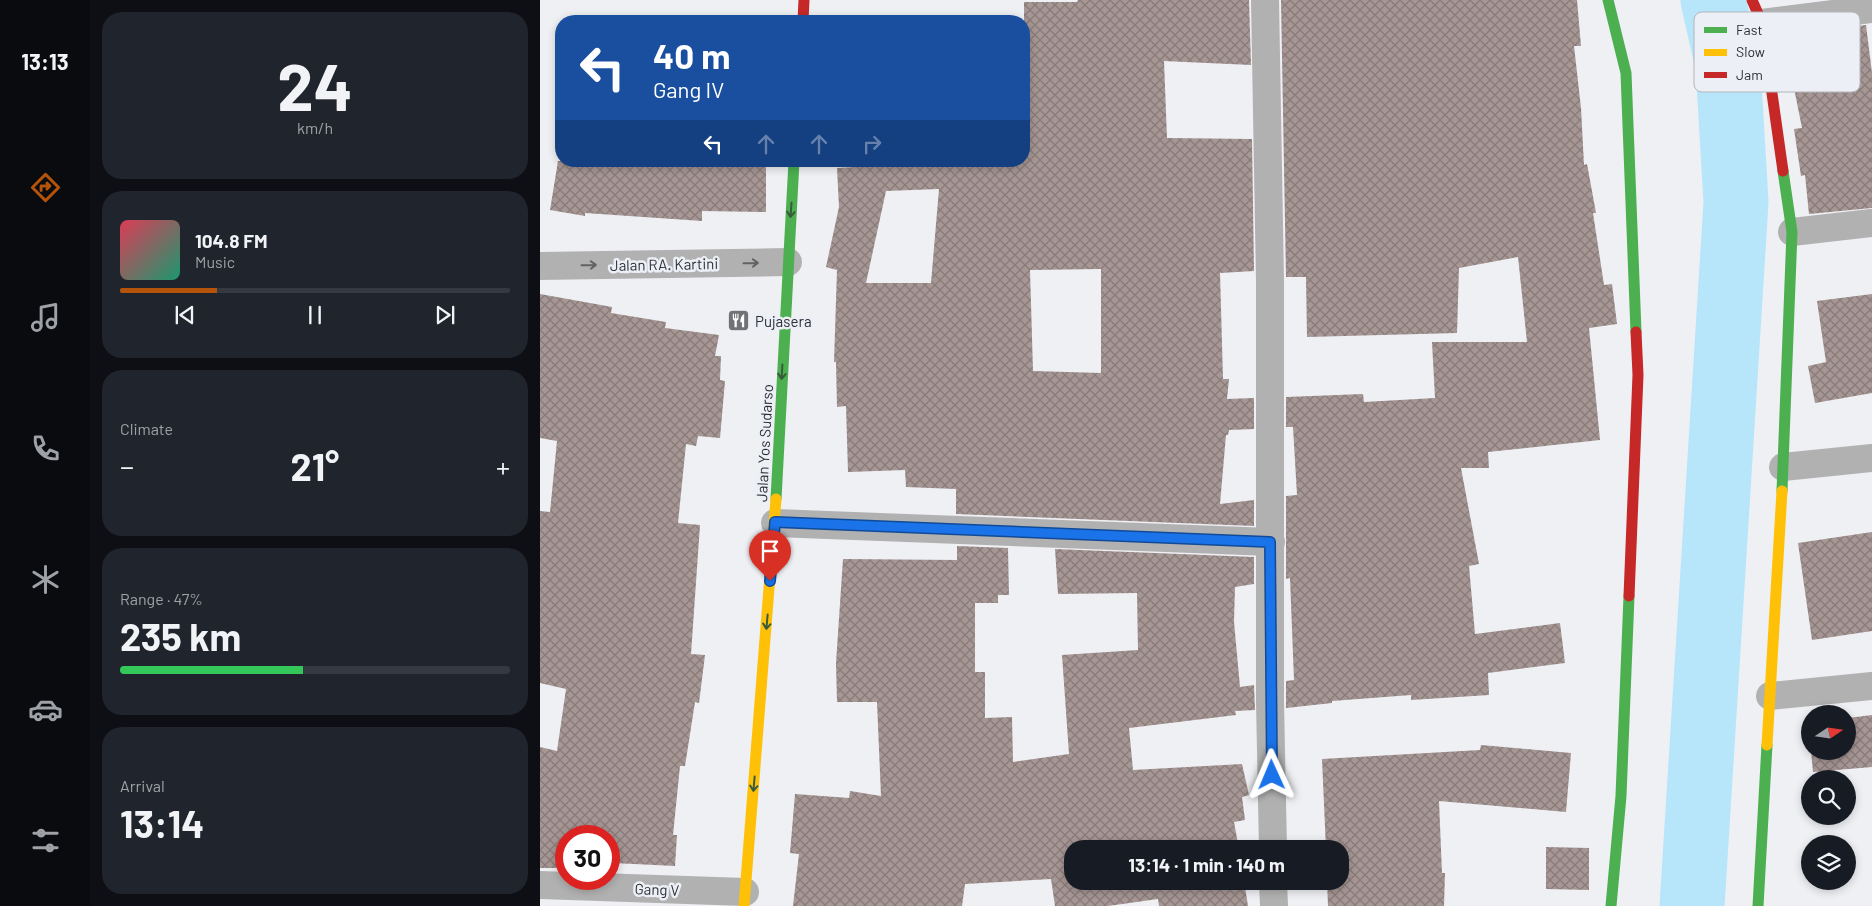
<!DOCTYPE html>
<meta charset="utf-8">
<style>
:root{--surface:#171b24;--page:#20242c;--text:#f1f3f6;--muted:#9ea1a6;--line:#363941;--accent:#b45309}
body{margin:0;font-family:Barlow,sans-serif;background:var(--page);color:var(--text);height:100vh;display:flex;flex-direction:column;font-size:19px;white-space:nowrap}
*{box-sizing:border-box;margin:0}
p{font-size:16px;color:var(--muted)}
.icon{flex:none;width:28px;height:28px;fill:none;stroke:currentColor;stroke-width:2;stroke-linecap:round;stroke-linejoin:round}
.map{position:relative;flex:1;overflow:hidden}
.panel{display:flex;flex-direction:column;gap:12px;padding:12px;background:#0d0f14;width:450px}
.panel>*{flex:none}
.banner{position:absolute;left:15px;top:15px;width:475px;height:152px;border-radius:20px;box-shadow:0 2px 8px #0003;background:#1a4fa0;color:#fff;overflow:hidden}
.needle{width:32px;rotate:77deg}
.fabs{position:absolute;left:1261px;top:705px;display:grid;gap:10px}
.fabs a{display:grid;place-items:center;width:55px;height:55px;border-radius:50%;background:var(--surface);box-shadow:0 2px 8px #0003;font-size:25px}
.speed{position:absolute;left:15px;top:825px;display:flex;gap:10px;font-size:25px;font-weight:700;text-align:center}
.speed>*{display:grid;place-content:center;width:65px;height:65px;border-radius:50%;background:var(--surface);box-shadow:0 2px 8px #0003;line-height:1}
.speed .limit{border:8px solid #d22;background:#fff;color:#111}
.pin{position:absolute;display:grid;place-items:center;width:42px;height:42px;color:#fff;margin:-51px -21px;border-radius:50% 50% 50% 0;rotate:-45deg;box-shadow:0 0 5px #0007}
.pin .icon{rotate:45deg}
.me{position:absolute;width:55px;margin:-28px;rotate:359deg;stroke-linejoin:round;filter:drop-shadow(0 0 4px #0008)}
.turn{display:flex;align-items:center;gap:18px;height:105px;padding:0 15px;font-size:22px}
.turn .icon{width:65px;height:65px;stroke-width:2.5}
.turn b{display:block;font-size:35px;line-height:42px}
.lanes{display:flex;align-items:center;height:48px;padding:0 15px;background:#0003;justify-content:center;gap:25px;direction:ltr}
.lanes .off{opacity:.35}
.big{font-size:38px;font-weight:700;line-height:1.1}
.panel .tile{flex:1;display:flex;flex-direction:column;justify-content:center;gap:8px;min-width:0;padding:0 18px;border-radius:20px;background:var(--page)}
.panel .dial{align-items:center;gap:0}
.dial b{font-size:65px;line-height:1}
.song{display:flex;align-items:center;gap:15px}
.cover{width:60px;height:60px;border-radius:8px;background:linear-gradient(135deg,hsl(350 70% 55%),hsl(160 70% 35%))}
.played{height:5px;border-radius:2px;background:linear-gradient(90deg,var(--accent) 25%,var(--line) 25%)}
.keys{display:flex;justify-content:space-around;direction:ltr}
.heat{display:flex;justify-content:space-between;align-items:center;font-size:28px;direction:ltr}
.charge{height:8px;border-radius:4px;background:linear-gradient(90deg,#34c759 47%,var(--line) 0)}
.trip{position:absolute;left:524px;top:840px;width:285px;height:50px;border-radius:20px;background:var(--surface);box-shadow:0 2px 8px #0003;font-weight:700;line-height:50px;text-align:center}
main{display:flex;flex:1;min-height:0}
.menu{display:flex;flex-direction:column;width:90px;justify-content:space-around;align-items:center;background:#090b0e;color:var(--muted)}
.menu .icon{width:35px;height:35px}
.menu .active{color:var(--accent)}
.menu b{font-size:22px;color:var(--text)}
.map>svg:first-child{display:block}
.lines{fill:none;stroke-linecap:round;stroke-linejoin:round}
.river{stroke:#b7e6fb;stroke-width:65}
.building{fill:url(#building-cross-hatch);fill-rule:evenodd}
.street{stroke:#b2b1b2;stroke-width:28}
.fast{stroke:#4caf50;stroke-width:11}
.slow{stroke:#ffc107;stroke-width:11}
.jam{stroke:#c62828;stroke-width:11}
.oneway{stroke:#385b3c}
.oneway2{stroke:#626265}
.route-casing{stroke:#114b97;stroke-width:12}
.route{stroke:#1a73e8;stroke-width:9}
.labels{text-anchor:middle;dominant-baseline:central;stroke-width:5;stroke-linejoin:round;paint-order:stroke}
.street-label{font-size:15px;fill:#2d2e31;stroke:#eceff6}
.poi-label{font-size:15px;fill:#2d2e31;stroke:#eceff6;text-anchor:start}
.key{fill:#eceff6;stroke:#b3b5bb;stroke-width:1}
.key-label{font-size:14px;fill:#2d2e31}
</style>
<main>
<nav class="menu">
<b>13:13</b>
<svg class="icon active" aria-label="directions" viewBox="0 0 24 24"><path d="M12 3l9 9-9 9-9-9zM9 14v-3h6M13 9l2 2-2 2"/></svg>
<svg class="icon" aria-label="music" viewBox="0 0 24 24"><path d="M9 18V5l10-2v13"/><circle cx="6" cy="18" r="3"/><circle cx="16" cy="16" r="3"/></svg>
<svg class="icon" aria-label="phone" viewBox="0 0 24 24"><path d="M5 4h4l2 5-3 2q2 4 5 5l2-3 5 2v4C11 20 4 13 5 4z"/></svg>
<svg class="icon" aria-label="climate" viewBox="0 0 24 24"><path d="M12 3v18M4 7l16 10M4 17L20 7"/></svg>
<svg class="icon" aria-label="car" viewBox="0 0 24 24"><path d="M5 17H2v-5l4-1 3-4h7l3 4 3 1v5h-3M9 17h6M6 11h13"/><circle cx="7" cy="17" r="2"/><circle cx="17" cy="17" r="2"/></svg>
<svg class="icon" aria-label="filters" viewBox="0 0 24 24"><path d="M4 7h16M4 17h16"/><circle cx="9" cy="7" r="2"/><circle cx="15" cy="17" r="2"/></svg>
</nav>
<section class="panel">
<div class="tile dial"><b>24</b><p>km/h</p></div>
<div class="tile">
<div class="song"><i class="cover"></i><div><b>104.8 FM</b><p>Music</p></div></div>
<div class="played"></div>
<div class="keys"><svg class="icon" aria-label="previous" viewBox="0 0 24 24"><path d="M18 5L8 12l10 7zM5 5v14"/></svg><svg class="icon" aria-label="pause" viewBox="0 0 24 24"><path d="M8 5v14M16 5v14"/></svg><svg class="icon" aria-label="next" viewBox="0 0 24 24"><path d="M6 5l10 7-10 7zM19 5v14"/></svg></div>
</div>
<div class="tile"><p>Climate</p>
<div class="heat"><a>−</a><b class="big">21°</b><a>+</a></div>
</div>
<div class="tile"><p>Range · 47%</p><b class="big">235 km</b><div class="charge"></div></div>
<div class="tile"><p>Arrival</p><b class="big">13:14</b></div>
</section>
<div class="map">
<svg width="1332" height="906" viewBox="0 0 1332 906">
<defs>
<pattern id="building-cross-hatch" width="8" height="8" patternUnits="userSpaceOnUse" patternTransform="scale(1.25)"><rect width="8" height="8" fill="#a69694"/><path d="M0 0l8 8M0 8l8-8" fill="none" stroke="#887b79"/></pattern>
</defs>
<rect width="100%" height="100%" fill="#eef0f4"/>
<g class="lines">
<path class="river" d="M 1152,906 L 1196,202 L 1188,66 L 1173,0"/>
</g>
<g class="building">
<path d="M 538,0 L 709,0 L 711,65 L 624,61 L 627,138 L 712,139 L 714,271 L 680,273 L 683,379 L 689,379 L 687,399 L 714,398 L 714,429 L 689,430 L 688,435 L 686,435 L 680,504 L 714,500 L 714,526 L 416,514 L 416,489 L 366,487 L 365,470 L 308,472 L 306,406 L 297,407 L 296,362 L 294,362 L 297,270 L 286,267 L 299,207 L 297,168 L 333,166 L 333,161 L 484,161 L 484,2 L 537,2 ZM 399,189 L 391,283 L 326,283 L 346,191 ZM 561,269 L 561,373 L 493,371 L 490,270 Z"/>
<path d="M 741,0 L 1037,0 L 1041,46 L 1034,46 L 1041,108 L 1044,165 L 1047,164 L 1056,213 L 1053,213 L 1064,285 L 1072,284 L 1077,324 L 1049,328 L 1060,440 L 948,452 L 949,468 L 921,468 L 939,564 L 929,566 L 935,634 L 1020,623 L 1025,663 L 948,673 L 949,695 L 871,700 L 871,695 L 792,701 L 792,703 L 746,708 L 746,681 L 754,680 L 750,578 L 746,579 L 746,496 L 757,495 L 753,427 L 746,427 L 746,397 L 823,394 L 824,402 L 895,398 L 892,342 L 987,342 L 978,257 L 919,268 L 917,333 L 767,337 L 766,277 L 746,277 Z"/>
<path d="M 1326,25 L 1332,73 L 1332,208 L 1269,214 L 1265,175 L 1261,176 L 1254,129 L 1262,128 L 1253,83 L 1272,79 L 1266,33 Z"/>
<path d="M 18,161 L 226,161 L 226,212 L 162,211 L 162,221 L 45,213 L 45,216 L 10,210 Z"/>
<path d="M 0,294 L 72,307 L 71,313 L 126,322 L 125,328 L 179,335 L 175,356 L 181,356 L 180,380 L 185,381 L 180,438 L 158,436 L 156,446 L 146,444 L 138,523 L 160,525 L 151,654 L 165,655 L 159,703 L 155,702 L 145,766 L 140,766 L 133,835 L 137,835 L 135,866 L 73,863 L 73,868 L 69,868 L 69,836 L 26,836 L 26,868 L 0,868 L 0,747 L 17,751 L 26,689 L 0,683 L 0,511 L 10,512 L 17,441 L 0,438 Z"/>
<path d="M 1332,294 L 1332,393 L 1275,403 L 1268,366 L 1286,362 L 1277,301 Z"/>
<path d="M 1332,532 L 1332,631 L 1272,640 L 1258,543 Z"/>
<path d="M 417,546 L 468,548 L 469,595 L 458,595 L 458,603 L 435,603 L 435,672 L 445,672 L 445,718 L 472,717 L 473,762 L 529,754 L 522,655 L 598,650 L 597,593 L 518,594 L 515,549 L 714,557 L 714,584 L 695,587 L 694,622 L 700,687 L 714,685 L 715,710 L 695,711 L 696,715 L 589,728 L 593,770 L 702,764 L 709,795 L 702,797 L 705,820 L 694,822 L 699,849 L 532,849 L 532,881 L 704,881 L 708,906 L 619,906 L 618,899 L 568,906 L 515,906 L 511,879 L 425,884 L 422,906 L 253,906 L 259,854 L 250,853 L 255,794 L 309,798 L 310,791 L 341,796 L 337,702 L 297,702 L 296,663 L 303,559 L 417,560 Z"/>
<path d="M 1332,715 L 1332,767 L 1273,772 L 1271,751 L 1308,751 L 1308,718 Z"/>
<path d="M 941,745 L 1031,753 L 1026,812 L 899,801 L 902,873 L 905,873 L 904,906 L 788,906 L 787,881 L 800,881 L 800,849 L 786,849 L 782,759 L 940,750 Z"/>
<path d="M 1006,847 L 1049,848 L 1049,890 L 1006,889 Z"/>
</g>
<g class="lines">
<g class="street">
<path d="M 725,0 L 730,281 L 730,702 L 733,849"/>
<path d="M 1222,23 L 1332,9"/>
<path d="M 1252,232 L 1332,223"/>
<path d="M 0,266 L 248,262"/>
<path d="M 1243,467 L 1332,458"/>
<path d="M 235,523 L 731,542"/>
<path d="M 1230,696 L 1332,686"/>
<path d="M 733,881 L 734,906"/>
<path d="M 0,885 L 205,892"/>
</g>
<g class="fast">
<path d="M 1068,0 L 1086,73 L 1096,332"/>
<path d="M 1242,491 L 1252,232 L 1243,171"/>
<path d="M 236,499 L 254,161"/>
<path d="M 1071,906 L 1081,796 L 1089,596"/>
<path d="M 1218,906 L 1227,745"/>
</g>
<g class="slow">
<path d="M 1227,745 L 1242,491"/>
<path d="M 204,906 L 236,499"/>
</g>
<g class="jam">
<path d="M 1212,0 L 1222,23 L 1243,171"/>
<path d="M 263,21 L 264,0"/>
<path d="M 1089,596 L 1098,375 L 1096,332"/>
</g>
</g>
<defs><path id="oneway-shaft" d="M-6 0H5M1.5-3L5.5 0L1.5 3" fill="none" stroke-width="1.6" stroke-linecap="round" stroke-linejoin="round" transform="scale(1.25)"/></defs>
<g class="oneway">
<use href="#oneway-shaft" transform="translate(251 210) rotate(94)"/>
<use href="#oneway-shaft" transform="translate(242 372) rotate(93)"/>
<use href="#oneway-shaft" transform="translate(227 622) rotate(95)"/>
<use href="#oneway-shaft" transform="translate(214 784) rotate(95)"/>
</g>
<g class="oneway2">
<use href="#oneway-shaft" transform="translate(211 263) rotate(-1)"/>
<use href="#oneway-shaft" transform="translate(49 265) rotate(-1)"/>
</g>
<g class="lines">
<defs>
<path id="route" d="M 230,581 L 235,522 L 730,542 L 732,775"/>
</defs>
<use href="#route" class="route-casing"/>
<use href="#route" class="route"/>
</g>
<defs>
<symbol id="restaurant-square" viewBox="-11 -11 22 22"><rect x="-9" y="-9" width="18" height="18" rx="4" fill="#717275" stroke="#eceff6"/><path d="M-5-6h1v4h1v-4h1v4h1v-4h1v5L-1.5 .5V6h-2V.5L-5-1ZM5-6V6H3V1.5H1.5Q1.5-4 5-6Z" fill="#fff"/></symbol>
</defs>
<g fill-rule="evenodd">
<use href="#restaurant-square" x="186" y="308" width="25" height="25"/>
</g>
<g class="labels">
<g class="street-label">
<text transform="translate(124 264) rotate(-1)">Jalan RA. Kartini</text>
<text transform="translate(224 443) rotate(-87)">Jalan Yos Sudarso</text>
<text transform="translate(117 889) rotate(2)">Gang V</text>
</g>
<g class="poi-label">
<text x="215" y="321">Pujasera</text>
</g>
</g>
<rect x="1154" y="12" width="166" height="80" rx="8" class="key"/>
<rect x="1164" y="27" width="23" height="6" fill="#4caf50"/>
<rect x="1164" y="49" width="23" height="7" fill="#ffc107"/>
<rect x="1164" y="72" width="23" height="6" fill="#c62828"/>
<g class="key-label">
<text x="1196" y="35">Fast</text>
<text x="1196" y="57">Slow</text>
<text x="1196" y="80">Jam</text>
</g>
</svg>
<div class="fabs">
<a><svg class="needle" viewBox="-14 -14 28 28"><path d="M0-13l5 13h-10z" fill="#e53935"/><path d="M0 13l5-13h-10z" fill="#9ea1a6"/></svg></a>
<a><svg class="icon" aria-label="search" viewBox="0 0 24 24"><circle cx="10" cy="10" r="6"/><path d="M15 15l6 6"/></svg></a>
<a><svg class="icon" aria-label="layers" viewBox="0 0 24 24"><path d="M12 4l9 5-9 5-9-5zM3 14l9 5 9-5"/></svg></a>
</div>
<div class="speed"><div class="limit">30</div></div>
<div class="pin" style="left:230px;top:581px;background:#d93025"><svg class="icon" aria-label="arrive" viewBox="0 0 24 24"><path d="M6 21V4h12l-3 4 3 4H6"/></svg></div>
<svg class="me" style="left:732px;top:775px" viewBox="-20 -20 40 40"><path d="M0-17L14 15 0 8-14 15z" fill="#1a73e8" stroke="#fff" stroke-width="4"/></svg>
<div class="trip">13:14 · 1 min · 140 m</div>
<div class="banner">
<div class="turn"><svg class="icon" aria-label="left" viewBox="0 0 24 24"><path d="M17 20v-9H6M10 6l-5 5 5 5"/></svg><div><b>40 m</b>Gang IV</div></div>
<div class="lanes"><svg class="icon" aria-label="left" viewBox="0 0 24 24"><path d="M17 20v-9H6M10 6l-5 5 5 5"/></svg><svg class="icon off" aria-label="ahead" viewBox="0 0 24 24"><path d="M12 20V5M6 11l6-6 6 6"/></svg><svg class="icon off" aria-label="ahead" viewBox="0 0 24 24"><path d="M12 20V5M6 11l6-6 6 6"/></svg><svg class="icon off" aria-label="right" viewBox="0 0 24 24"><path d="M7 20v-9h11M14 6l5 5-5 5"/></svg></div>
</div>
</div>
</main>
